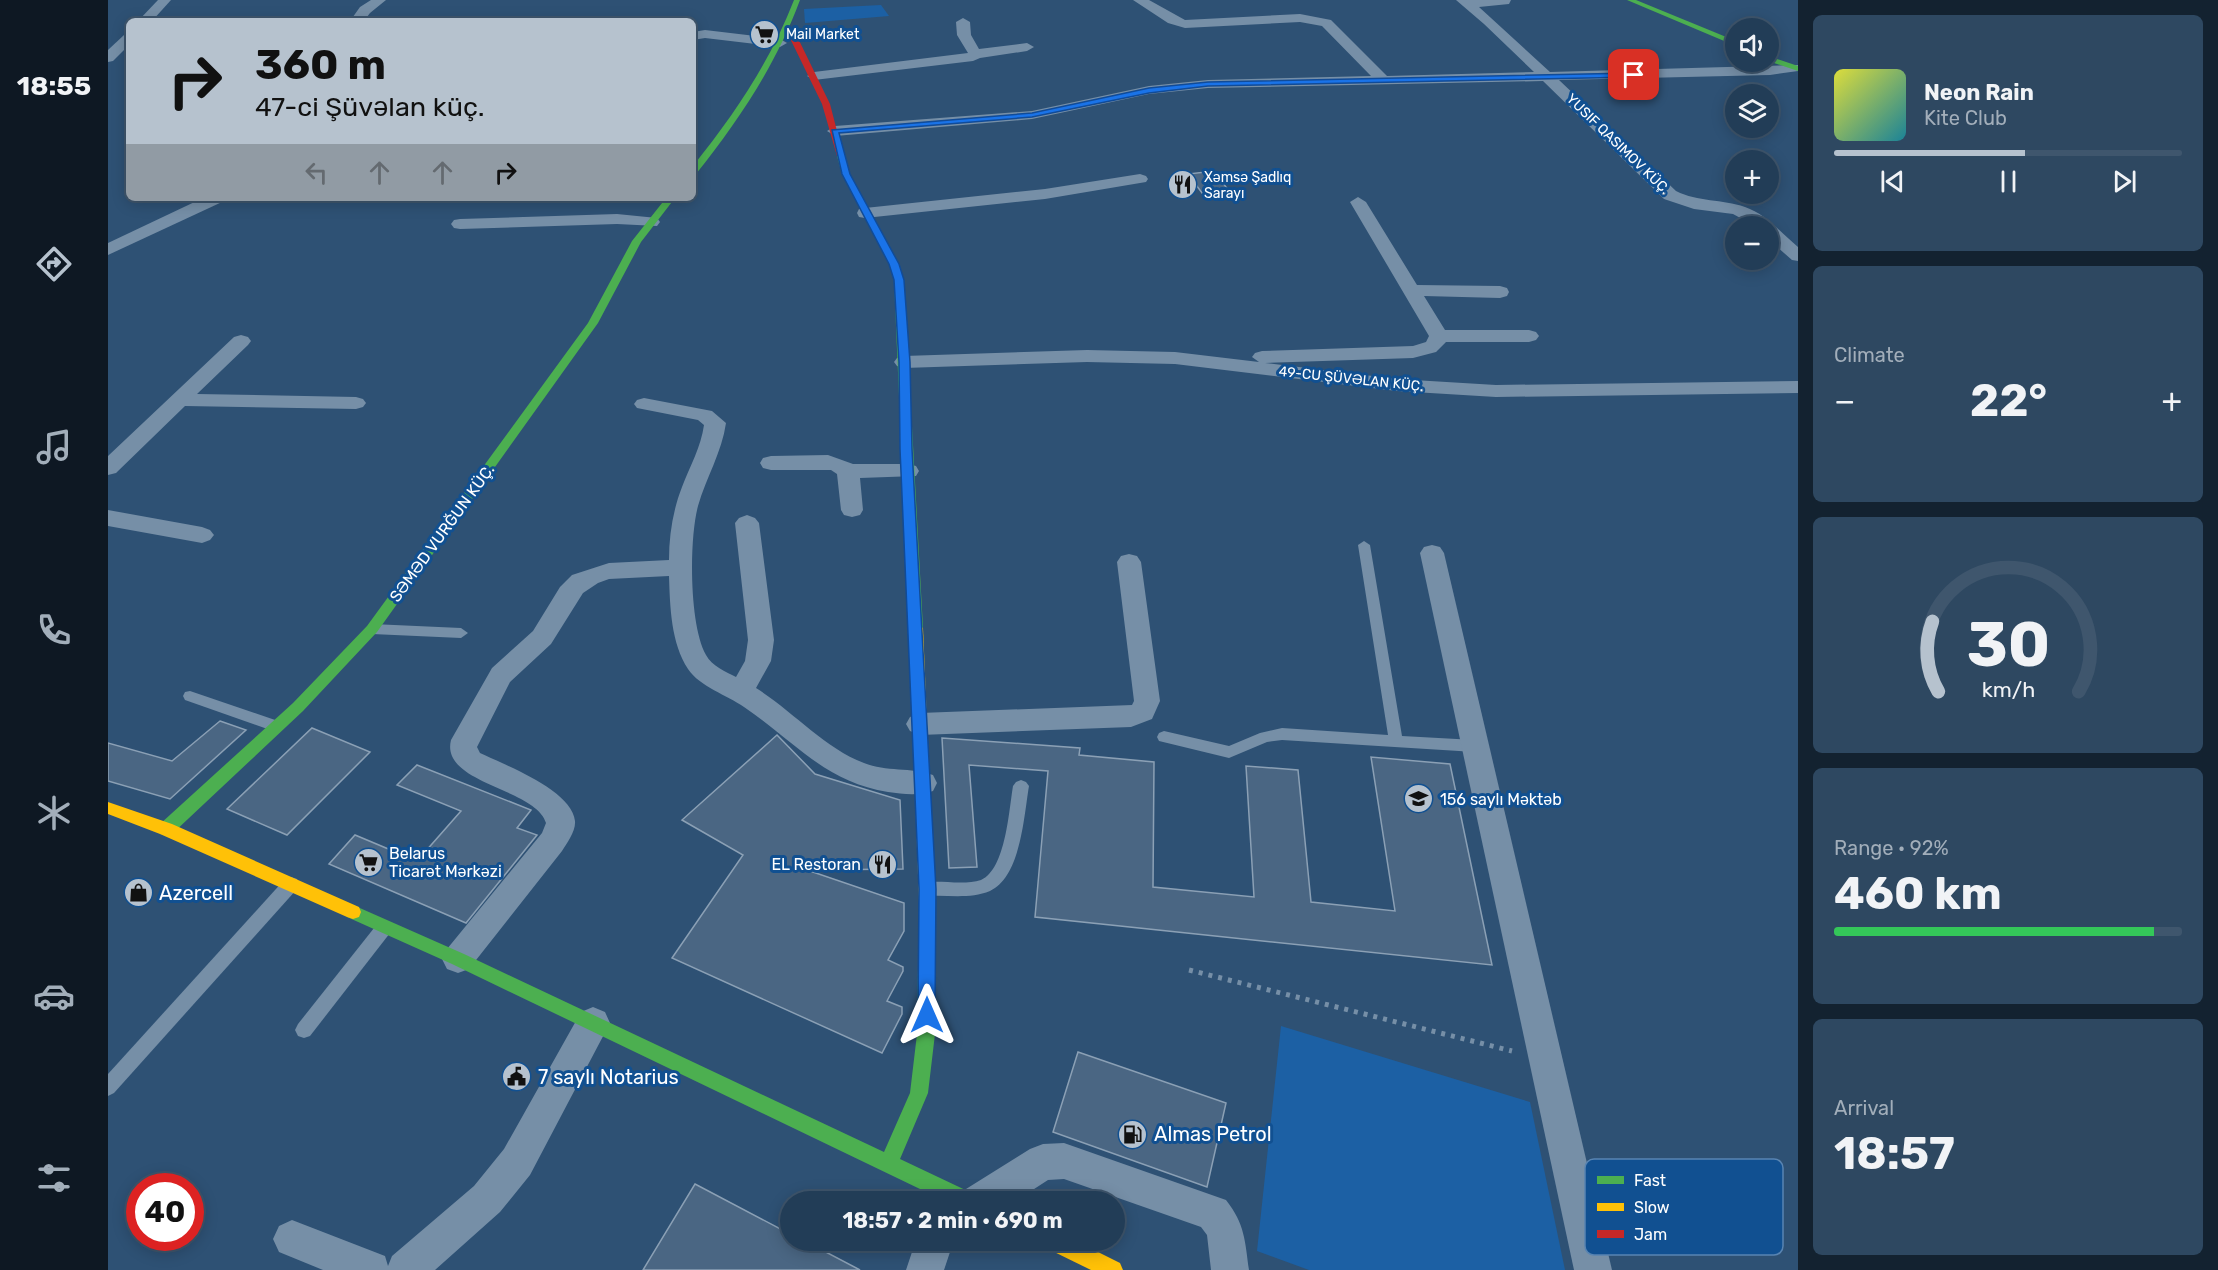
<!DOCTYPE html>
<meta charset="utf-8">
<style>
:root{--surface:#223d57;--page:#2e4861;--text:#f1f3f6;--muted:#a2aeba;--line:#3f566d;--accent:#b6c2ce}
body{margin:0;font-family:Rubik,sans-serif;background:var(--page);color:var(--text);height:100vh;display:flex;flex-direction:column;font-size:22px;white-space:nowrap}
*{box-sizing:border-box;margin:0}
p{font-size:20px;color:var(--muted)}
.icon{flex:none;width:33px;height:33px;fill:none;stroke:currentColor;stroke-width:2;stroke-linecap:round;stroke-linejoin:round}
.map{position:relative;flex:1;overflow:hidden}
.panel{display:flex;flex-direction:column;gap:15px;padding:15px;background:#132230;width:420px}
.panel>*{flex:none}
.guide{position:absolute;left:18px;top:18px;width:570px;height:183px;border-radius:9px;box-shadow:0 3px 15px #0003,0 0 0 2px var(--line);background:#b6c2ce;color:#111;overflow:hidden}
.tools{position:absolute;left:1617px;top:18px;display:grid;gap:12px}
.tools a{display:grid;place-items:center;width:54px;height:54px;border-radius:50%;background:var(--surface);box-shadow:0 3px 15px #0003,0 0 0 2px var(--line);font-size:30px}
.speed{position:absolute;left:18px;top:1173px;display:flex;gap:12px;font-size:30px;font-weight:700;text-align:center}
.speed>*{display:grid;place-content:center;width:78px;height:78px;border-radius:50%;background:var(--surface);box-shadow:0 3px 15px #0003,0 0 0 2px var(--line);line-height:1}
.speed .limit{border:9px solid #d22;background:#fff;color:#111}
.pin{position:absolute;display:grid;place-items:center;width:51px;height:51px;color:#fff;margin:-26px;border-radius:12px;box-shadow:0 3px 9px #0006}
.me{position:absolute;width:66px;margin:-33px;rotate:0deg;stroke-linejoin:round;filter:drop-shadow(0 0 4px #0008)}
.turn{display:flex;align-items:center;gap:21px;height:126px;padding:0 30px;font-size:27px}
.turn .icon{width:78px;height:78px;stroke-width:2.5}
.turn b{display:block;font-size:42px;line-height:51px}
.lanes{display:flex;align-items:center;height:57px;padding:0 30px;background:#0003;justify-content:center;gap:30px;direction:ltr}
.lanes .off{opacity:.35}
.big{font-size:45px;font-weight:700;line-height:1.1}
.panel .card{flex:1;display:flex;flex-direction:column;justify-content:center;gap:9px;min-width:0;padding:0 21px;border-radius:9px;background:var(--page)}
.panel .dial{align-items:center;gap:0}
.dial svg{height:156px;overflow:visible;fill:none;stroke:var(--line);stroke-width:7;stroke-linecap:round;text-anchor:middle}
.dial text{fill:var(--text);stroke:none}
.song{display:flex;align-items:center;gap:18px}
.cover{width:72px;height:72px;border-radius:9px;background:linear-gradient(135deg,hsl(60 70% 55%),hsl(190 70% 35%))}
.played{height:6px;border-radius:3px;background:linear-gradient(90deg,var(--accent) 55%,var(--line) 55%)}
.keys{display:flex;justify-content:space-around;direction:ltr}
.heat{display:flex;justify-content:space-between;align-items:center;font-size:33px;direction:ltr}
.charge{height:9px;border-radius:4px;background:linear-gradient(90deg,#34c759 92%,var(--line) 0)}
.trip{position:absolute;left:672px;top:1191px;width:345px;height:60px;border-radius:30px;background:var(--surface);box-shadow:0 3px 15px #0003,0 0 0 2px var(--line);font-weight:700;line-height:60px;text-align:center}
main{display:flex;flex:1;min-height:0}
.menu{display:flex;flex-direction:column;width:108px;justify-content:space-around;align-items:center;background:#0e1823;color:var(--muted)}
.menu .icon{width:42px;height:42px}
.menu .current{color:var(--accent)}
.menu b{font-size:27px;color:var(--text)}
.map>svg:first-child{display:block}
.green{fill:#1c60a4}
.building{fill:#4a6683;stroke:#8ba0b5;stroke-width:1.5}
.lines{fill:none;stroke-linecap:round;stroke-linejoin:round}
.path{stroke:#768fa7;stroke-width:5;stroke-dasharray:4 6;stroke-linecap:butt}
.lane{fill:#768fa7;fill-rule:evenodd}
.street{fill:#768fa7;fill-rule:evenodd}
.fast{fill:#4caf50;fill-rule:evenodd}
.slow{fill:#ffc107;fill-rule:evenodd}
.jam{fill:#c62828;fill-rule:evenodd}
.route{fill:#1a73e8;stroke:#114b97;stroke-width:1.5}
.labels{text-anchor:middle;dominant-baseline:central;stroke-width:6;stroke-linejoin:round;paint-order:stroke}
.far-poi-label{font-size:14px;fill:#fff;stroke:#115091;text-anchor:start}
.far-street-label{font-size:14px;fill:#fff;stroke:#115091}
.street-label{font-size:16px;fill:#fff;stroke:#115091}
.poi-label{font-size:16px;fill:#fff;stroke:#115091;text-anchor:start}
.near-poi-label{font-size:20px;fill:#fff;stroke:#115091;text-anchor:start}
.key{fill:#115091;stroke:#5884b2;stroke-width:1.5}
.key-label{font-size:16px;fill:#fff}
</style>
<main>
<nav class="menu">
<b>18:55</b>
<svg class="icon current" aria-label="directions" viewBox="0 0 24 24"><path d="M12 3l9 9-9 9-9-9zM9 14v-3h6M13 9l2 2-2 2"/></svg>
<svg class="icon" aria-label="music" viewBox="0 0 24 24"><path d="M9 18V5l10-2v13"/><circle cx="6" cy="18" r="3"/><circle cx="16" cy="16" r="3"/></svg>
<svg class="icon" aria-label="phone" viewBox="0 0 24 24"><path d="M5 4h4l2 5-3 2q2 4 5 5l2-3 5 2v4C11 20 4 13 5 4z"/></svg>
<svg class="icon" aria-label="climate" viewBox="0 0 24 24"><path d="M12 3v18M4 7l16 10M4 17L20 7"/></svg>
<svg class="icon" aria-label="car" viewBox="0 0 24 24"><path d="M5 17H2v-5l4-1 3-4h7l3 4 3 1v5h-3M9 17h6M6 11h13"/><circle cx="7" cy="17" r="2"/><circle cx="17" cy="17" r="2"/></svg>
<svg class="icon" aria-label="filters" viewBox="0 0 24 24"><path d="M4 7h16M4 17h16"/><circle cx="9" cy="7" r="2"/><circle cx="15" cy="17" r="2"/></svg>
</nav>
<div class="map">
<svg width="1690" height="1270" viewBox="0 0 1690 1270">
<rect width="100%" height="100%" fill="#2e5174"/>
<g class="green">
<path d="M 773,5 L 781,16 L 697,23 L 696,9 Z"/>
<path d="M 1173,1026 L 1422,1102 L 1457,1270 L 1201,1270 L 1149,1251 Z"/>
</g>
<g class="building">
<path d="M 1106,171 L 1124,195 L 1097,197 L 1080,174 Z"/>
<path d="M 112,721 L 138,730 L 62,799 L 0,781 L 0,743 L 64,761 Z"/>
<path d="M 204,728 L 262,752 L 179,835 L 119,809 Z"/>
<path d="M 669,735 L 707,774 L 792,800 L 795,869 L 699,870 L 796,903 L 796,931 L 780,960 L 795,967 L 795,971 L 779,1001 L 794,1007 L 794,1014 L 774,1053 L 564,958 L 635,855 L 574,820 Z"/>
<path d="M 834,738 L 972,748 L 971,755 L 1046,762 L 1045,887 L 1146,897 L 1138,766 L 1190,770 L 1203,902 L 1287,911 L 1263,757 L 1342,764 L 1384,965 L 927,917 L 940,771 L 861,765 L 869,867 L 841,868 Z"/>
<path d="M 309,765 L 423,810 L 409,828 L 429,835 L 358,923 L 221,864 L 247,835 L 309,861 L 353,811 L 289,785 Z"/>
<path d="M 970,1052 L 1118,1103 L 1099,1187 L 945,1132 Z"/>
<path d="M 587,1184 L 682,1234 L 682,1240 L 695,1240 L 752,1270 L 535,1270 Z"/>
</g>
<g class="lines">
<path class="path" d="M 1081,970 L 1404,1051"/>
<g class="lane">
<path d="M 1256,541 L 1262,545 L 1294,736 L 1367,740 L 1372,742 L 1374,746 L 1372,750 L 1367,752 L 1174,740 L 1159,742 L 1121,758 L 1051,741 L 1049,737 L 1051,733 L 1056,731 L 1121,746 L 1152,733 L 1174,728 L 1280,735 L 1250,545 Z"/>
<path d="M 264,624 L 353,628 L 360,633 L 353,638 L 264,634 L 257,629 Z"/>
<path d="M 82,691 L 173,722 L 175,726 L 173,730 L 168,732 L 77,700 L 75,696 L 77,692 Z"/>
<path d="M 913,780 L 918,782 L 921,786 C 916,815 913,877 882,891 C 863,899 842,895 822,896 L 816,894 L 814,889 L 816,884 L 822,882 C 837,881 858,885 873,880 C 898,869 901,809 905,786 L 908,782 Z"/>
<path d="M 183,877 L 189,879 L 191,884 L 189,889 L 6,1093 L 0,1096 L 0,1074 L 177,879 Z"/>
<path d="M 276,921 L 282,923 L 284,928 L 282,933 L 202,1036 L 196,1038 L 190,1036 L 187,1030 L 190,1024 L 270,923 Z"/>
</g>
<g class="street">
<path d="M 50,0 L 63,0 L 44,21 L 30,21 Z"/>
<path d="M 263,0 L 278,0 L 262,13 L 256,21 L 242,21 L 252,7 Z"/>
<path d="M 1025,0 L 1041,0 L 1077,20 L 1192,14 L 1223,20 L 1279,76 L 1426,72 L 1376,24 L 1348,0 L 1403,0 L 1401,4 L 1371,7 L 1442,72 L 1690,65 L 1690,71 L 1662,75 L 1451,80 L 1568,191 C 1590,202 1614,199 1637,207 C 1658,214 1673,233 1690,247 L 1690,261 L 1684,260 L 1660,239 L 1660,226 L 1647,226 L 1625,214 L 1586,209 L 1556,199 L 1435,81 L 1100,88 L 1041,94 L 924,119 L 727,136 L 719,131 L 727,126 L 924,111 L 1041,86 L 1100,80 L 1263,76 L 1214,26 L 1192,22 L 1077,28 L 1060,23 Z"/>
<path d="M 855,18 L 862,22 L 863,35 L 871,49 L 919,43 L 926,47 L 919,51 L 872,58 L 865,61 L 706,80 L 699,76 L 706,72 L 860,53 L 849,35 L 848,22 Z"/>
<path d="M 597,30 L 672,39 L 679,43 L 672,47 L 597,38 L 585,40 L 585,32 Z"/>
<path d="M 21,34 L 21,45 L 5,61 L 0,62 L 0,50 L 16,35 Z"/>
<path d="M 1032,174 L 1038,176 L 1040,179 L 1038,182 L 937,199 L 757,218 L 751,217 L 749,213 L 751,209 L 757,208 L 937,189 Z"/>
<path d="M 1250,197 L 1258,202 L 1309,285 L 1392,286 L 1399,288 L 1401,292 L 1399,296 L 1392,298 L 1316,296 L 1337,330 L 1421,330 L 1428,332 L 1431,336 L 1428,340 L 1421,342 L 1338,342 L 1328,352 L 1305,358 L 1157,363 L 1289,379 L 1388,385 L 1690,381 L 1690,393 L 1388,397 L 1289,391 L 1067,364 L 979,362 L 796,368 L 789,366 L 786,362 L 789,358 L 796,356 L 979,350 L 1067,352 L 1151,362 L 1144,357 L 1147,353 L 1154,351 L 1305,346 L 1318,342 L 1321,336 L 1242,202 Z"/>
<path d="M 95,198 L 116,198 L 114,202 L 0,255 L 0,243 Z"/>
<path d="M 509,214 L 549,218 L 552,222 L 549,226 L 509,224 L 352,229 L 346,228 L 343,224 L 346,220 L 352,219 Z"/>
<path d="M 133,335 L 140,337 L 143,341 L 140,345 L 89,394 L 248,397 L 255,399 L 258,403 L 255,407 L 248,409 L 77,406 L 8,473 L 0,475 L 0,456 L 126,337 Z"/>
<path d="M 536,398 L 604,411 L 618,423 C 614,452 598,478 590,506 C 581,539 581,625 598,655 C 604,666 618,672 628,677 L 637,661 L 640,640 L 627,523 L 631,518 L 639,515 L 647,518 L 651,523 L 666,640 L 663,661 L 648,688 C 685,711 715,747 756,763 C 778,772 803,767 825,775 L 829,783 L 825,791 C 810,796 795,794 780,792 C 717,782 686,741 636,707 C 619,695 592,687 580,669 C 563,643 562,607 561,576 L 501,579 L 490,583 L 475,593 L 443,644 L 402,682 L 369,747 L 372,753 C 397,765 464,790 467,821 C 468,831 459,843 454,851 L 361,969 L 350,973 L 339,969 L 334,959 L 339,949 L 434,833 L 438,823 C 428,788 332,784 343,740 L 384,668 L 425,631 L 452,587 L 464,575 L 501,563 L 561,560 C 561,535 565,510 574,487 C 582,466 593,447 596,425 L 590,420 L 529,408 L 526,404 L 529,400 Z"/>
<path d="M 720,455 L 745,464 L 800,464 L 808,466 L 811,471 L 808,476 L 752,478 L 755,510 L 752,515 L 744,517 L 736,515 L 733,510 L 729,474 L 723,470 L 663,470 L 655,468 L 652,463 L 655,458 L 663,456 Z"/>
<path d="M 0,510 L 94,527 L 102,530 L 106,535 L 102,540 L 94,543 L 0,526 Z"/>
<path d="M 1324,545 L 1332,547 L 1336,553 L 1504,1270 L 1466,1270 L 1312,553 L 1316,547 Z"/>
<path d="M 1021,554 L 1029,556 L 1033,562 L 1052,701 L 1044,719 L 1023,727 L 812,735 L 802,731 L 798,724 L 802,717 L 812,713 L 1024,705 L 1026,701 L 1009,562 L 1013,556 Z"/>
<path d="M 485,1007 L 497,1012 L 502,1023 L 422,1175 L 392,1212 L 327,1270 L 215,1270 L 171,1252 L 165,1239 L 171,1226 L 184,1220 L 277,1256 L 280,1266 L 284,1256 L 366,1186 L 396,1149 L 473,1012 Z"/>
<path d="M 956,1143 L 1118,1200 C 1137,1224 1137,1241 1141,1270 L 1103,1270 L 1099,1235 L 1093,1227 L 956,1179 L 940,1180 L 906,1202 L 853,1202 L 858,1189 L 922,1149 L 935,1144 Z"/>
<path d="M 808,1240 L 846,1240 L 836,1270 L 798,1270 Z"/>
</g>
<g class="fast">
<path d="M 686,0 L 692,0 C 668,65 631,120 588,174 L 585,175 L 585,166 C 626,115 662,62 686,0 Z"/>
<path d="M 1519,0 L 1528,0 L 1628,41 L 1628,46 Z"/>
<path d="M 1660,56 L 1690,66 L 1690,71 L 1660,61 Z"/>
<path d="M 733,153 L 737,156 L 742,174 L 791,264 L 796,280 L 815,628 L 808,633 L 801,628 L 786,280 L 781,264 L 734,174 L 729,156 Z"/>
<path d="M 558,198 L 567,198 L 533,242 L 490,323 L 269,632 L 195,711 L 64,834 L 58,835 L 52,834 L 50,829 L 52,824 L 185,703 L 259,626 L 480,323 L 524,241 Z"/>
<path d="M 819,896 L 825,898 L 827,903 L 827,1034 L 820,1093 L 792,1159 L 868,1195 L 871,1202 L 839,1202 L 344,964 L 239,917 L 237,912 L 239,907 L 245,905 L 356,954 L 776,1152 L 802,1093 L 809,1034 L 811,903 L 813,898 Z"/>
</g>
<g class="slow">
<path d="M 808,623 L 815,628 L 827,903 L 825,908 L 819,910 L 813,908 L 811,903 L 801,628 Z"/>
<path d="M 0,802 L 64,824 L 251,907 L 253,912 L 251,917 L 245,919 L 239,917 L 52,834 L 0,814 Z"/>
<path d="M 933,1240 L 966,1240 L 1012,1263 L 1015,1270 L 983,1270 L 936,1247 Z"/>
</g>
<path class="jam" d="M 681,26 L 685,28 L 722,104 L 736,158 L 729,156 L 714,104 L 677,28 Z"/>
</g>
<path class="route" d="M 1526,73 L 1529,74 L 1529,77 L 1100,86 L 1041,93 L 924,117 L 731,133 L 742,174 L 791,264 L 796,280 L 802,362 L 804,449 L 828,889 L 827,1015 L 825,1021 L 819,1023 L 812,1021 L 810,1015 L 811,889 L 792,449 L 791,362 L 786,280 L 781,264 L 734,174 L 724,130 L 924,113 L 1041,88 L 1100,82 Z"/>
<defs>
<symbol id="supermarket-disc" viewBox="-11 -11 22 22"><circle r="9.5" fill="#b6c2ce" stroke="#115091"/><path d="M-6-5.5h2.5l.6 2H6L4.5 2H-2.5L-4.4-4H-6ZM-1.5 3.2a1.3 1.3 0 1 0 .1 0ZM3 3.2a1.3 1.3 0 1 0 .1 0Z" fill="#111"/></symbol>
<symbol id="restaurant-disc" viewBox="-11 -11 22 22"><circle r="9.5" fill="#b6c2ce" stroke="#115091"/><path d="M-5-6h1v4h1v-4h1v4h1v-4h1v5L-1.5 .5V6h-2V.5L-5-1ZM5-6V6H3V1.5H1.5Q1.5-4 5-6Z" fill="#111"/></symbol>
<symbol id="school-disc" viewBox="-11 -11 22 22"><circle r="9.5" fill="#b6c2ce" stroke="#115091"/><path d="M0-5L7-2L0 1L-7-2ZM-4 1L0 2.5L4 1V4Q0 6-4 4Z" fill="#111"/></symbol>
<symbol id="shop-disc" viewBox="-11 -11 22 22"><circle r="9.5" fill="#b6c2ce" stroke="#115091"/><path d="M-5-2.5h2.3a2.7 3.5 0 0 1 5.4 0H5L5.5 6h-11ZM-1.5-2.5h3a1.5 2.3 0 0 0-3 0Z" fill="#111"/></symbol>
<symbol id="civic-disc" viewBox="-11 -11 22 22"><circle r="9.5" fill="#b6c2ce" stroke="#115091"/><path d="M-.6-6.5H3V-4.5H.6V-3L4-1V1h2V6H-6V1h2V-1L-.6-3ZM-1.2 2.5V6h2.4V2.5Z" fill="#111"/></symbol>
<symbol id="fuel-disc" viewBox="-11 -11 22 22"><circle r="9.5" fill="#b6c2ce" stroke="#115091"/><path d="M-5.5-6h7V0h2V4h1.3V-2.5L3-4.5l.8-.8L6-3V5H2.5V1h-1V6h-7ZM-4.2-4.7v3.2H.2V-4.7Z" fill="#111"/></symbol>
</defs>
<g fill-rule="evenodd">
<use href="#supermarket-disc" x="640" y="18" width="33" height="33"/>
<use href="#restaurant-disc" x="1058" y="168" width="33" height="33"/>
<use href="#school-disc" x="1294" y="782" width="33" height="33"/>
<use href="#supermarket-disc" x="244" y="846" width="33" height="33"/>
<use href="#restaurant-disc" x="758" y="848" width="33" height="33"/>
<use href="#shop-disc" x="14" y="876" width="33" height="33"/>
<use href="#civic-disc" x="392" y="1060" width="33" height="33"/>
<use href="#fuel-disc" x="1008" y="1118" width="33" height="33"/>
</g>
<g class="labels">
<g class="far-poi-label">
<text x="678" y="34">Mail Market</text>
<text x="1096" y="177">Xəmsə Şadlıq<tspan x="1096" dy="16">Sarayı</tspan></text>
</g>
<g class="far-street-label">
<text transform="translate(1510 144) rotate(44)">YUSIF QASIMOV KÜÇ.</text>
<text transform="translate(1243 379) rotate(6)">49-CU ŞÜVƏLAN KÜÇ.</text>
</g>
<g class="street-label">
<text transform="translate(334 533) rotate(-54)">SƏMƏD VURĞUN KÜÇ.</text>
</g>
<g class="poi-label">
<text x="1332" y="799">156 saylı Məktəb</text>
<text x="281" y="853">Belarus<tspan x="281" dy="18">Ticarət Mərkəzi</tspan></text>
<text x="753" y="864" text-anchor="end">EL Restoran</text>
</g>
<g class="near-poi-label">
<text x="51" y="893">Azercell</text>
<text x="430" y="1077">7 saylı Notarius</text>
<text x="1046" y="1134">Almas Petrol</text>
</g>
</g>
<rect x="1477" y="1159" width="198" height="96" rx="9" class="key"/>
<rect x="1489" y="1176" width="27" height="8" fill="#4caf50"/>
<rect x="1489" y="1203" width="27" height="8" fill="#ffc107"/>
<rect x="1489" y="1230" width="27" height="8" fill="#c62828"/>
<g class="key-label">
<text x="1526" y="1186">Fast</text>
<text x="1526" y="1213">Slow</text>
<text x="1526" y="1240">Jam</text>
</g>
</svg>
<div class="tools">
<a><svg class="icon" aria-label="sound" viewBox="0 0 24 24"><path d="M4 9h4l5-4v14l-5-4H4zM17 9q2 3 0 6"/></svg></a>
<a><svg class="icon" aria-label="layers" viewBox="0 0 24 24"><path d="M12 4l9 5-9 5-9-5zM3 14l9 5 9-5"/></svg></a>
<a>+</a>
<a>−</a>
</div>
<div class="speed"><div class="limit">40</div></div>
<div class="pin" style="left:1526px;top:75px;background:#d93025"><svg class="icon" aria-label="arrive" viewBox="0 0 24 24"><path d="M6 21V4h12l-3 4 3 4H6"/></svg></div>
<svg class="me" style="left:819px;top:1015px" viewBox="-20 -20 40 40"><path d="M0-17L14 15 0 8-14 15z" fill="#1a73e8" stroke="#fff" stroke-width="4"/></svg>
<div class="trip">18:57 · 2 min · 690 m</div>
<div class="guide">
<div class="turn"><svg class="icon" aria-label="right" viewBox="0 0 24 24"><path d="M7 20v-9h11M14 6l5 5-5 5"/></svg><div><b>360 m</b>47-ci Şüvəlan küç.</div></div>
<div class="lanes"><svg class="icon off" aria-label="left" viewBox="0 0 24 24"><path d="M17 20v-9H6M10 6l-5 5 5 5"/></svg><svg class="icon off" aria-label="ahead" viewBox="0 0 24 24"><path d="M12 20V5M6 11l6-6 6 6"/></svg><svg class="icon off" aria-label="ahead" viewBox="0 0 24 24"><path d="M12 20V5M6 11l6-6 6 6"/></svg><svg class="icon" aria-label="right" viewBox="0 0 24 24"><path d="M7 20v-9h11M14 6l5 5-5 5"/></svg></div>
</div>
</div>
<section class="panel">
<div class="card">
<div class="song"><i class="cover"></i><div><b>Neon Rain</b><p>Kite Club</p></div></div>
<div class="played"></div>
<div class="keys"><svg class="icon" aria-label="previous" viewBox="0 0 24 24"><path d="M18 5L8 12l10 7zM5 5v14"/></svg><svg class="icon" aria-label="pause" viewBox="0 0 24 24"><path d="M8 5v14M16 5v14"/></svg><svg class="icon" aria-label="next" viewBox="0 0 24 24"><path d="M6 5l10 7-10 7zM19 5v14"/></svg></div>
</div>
<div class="card"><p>Climate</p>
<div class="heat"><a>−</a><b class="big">22°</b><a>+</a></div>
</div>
<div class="card dial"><svg viewBox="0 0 100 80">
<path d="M14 69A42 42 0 1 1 86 69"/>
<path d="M14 69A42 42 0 0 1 11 33" stroke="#b6c2ce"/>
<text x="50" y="56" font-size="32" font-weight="700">30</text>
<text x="50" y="72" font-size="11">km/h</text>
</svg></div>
<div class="card"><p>Range · 92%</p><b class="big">460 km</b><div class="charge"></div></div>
<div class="card"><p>Arrival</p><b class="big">18:57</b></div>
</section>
</main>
